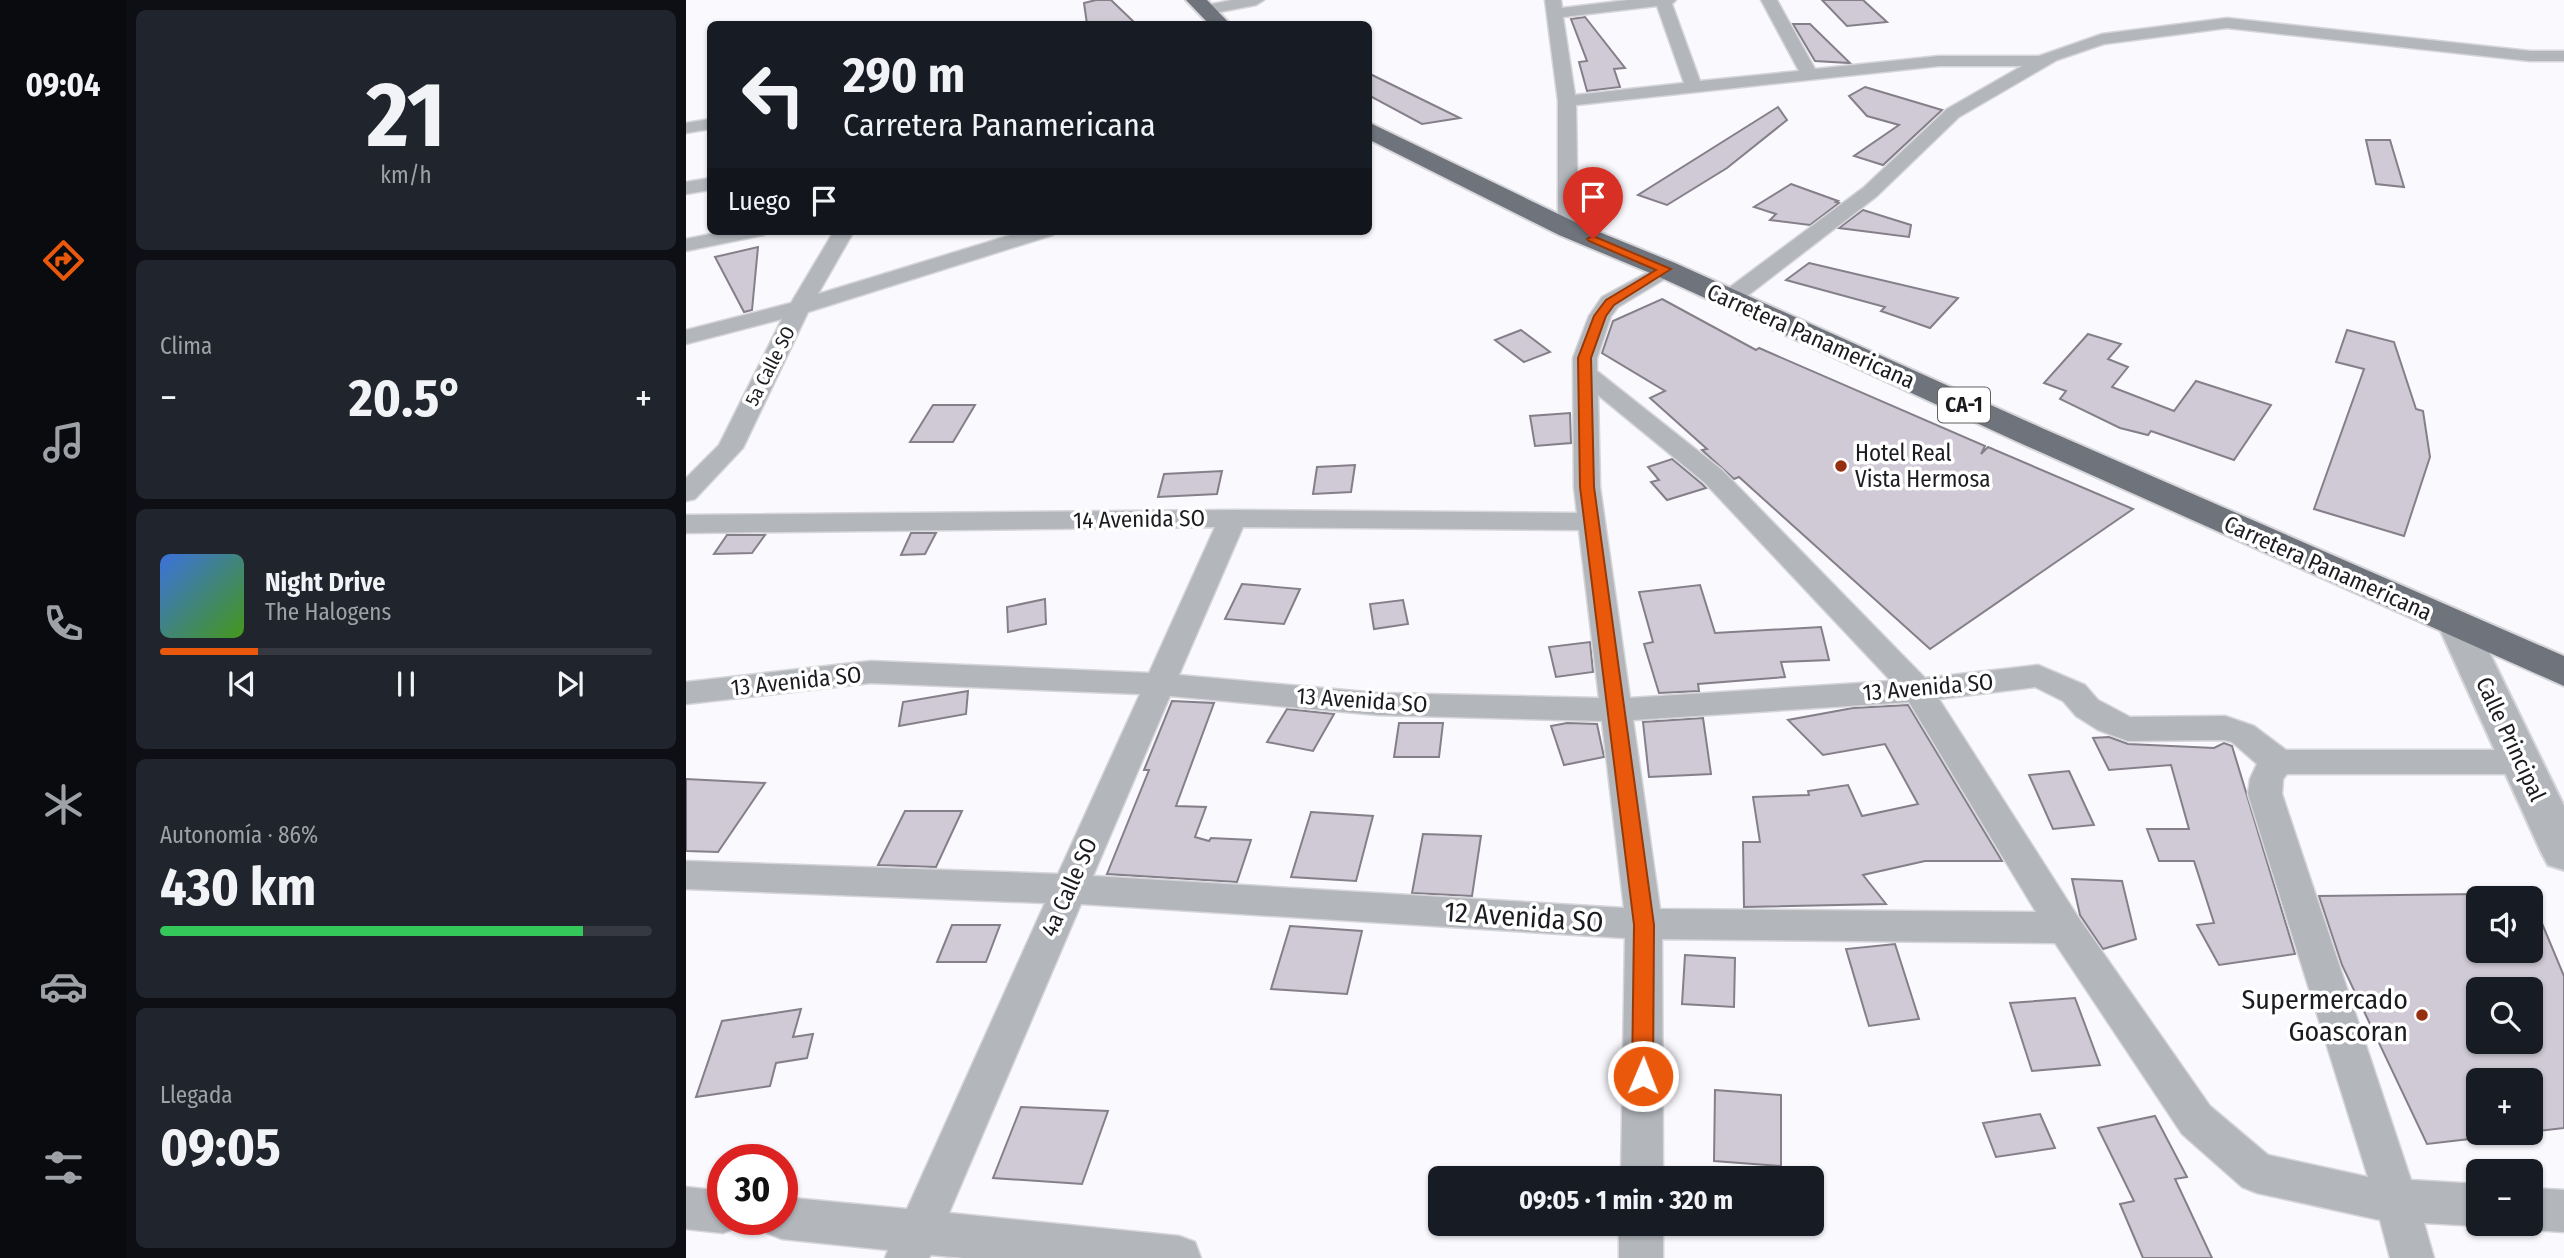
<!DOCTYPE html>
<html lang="es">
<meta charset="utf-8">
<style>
:root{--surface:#171b24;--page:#20242c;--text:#f1f3f6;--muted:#9ea1a6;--line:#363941;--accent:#ea580c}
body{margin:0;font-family:"Fira Sans Condensed",sans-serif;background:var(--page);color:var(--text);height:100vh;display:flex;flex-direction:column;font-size:26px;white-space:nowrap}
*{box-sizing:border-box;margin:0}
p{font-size:23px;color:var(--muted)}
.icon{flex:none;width:38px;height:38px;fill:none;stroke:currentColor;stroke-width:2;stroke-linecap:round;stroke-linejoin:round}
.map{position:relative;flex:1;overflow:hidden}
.drawer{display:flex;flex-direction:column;gap:10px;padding:10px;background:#0d0f14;width:560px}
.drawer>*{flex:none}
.hud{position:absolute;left:21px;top:21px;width:665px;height:214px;border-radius:10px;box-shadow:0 2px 5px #0004;background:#171b24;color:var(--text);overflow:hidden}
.tools{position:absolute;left:1780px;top:886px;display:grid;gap:14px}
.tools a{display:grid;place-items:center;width:77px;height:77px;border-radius:10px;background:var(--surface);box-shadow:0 2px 5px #0004;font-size:35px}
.speed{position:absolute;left:21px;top:1144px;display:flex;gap:14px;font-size:35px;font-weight:700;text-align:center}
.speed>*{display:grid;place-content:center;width:91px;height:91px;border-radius:50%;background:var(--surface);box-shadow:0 2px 5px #0004;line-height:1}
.speed .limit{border:10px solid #d22;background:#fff;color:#111}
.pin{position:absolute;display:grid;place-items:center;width:60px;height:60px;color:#fff;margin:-72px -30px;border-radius:50% 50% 50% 0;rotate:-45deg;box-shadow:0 0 7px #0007}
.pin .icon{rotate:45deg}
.me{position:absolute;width:77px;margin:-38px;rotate:1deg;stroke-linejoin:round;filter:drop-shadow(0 0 5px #0008)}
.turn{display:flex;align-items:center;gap:24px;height:147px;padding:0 21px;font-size:32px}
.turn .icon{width:91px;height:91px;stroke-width:2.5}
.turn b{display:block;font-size:49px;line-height:60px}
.then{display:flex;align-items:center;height:66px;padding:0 21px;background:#0003;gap:14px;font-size:26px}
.big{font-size:52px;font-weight:700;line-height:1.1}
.drawer .widget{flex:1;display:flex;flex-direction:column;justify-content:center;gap:10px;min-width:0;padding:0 24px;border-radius:10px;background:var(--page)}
.drawer .dial{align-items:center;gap:0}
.dial b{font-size:91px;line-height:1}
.song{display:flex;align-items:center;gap:21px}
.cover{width:84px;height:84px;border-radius:10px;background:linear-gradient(135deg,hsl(220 70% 55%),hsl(100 70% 35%))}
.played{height:7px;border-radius:4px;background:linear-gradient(90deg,var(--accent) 20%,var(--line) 20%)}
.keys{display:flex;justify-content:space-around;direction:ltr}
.heat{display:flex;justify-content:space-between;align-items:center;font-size:38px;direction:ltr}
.charge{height:10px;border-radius:5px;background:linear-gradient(90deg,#34c759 86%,var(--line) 0)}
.trip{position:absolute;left:742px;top:1166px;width:396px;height:70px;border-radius:10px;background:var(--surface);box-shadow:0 2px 5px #0004;font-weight:700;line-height:70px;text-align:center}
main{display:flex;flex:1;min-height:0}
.dock{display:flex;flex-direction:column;width:126px;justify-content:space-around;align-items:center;background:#090b0e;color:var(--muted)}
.dock .icon{width:49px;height:49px}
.dock .selected{color:var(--accent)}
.dock b{font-size:32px;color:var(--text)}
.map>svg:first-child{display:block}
.building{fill:#cfcad5;stroke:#847f89;stroke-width:2;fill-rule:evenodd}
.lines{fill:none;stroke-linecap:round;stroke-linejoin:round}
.minor-casing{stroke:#d6d6da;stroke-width:3}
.tertiary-casing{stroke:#d6d6da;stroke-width:4}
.trunk-casing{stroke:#d6d6da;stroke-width:4}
.minor{fill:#b3b6bb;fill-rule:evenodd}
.tertiary{fill:#b3b6bb;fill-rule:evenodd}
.trunk{fill:#6f747c;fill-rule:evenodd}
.route{fill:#ea580c;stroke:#983908;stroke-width:2}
.poi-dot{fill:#962f10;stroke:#fff;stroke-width:2.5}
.labels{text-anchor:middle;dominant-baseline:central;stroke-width:7;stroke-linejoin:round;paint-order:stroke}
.far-street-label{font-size:19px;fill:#1c1c20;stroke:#fff}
.shield{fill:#fff;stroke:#606063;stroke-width:2}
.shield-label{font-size:21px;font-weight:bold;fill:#1c1c20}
.street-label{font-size:23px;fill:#1c1c20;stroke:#fff}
.poi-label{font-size:23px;fill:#1c1c20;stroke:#fff;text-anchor:start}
.near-street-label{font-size:28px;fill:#1c1c20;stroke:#fff}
.near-poi-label{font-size:28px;fill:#1c1c20;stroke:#fff;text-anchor:end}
</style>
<main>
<nav class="dock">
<b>09:04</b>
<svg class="icon selected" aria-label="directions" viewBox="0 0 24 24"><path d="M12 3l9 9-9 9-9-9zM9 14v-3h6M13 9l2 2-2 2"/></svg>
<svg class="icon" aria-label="music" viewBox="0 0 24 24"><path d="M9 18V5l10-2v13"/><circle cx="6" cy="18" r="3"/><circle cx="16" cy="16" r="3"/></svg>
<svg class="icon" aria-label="phone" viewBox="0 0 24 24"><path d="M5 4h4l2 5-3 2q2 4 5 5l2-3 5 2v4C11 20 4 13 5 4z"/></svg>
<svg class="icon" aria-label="climate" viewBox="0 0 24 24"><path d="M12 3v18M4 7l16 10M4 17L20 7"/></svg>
<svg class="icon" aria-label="car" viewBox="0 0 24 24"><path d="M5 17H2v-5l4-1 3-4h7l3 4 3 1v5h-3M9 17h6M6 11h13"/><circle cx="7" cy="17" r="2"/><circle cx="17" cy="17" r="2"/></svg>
<svg class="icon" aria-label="filters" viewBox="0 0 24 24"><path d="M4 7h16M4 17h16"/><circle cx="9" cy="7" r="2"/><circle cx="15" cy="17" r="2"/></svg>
</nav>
<section class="drawer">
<div class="widget dial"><b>21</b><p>km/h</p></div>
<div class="widget"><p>Clima</p>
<div class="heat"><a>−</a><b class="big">20.5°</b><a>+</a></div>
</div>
<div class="widget">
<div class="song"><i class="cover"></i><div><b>Night Drive</b><p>The Halogens</p></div></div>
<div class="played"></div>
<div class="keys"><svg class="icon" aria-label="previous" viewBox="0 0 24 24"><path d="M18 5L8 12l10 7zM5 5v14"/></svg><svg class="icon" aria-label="pause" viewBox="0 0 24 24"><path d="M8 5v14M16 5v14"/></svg><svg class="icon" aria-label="next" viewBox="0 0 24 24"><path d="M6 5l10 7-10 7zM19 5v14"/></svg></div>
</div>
<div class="widget"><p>Autonomía · 86%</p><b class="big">430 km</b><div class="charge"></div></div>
<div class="widget"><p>Llegada</p><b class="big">09:05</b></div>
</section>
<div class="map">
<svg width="1878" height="1258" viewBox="0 0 1878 1258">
<rect width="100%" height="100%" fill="#f9f9fe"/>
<g class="building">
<path d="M 410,0 L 425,0 L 450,24 L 401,24 L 398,3 Z"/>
<path d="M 1136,0 L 1177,0 L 1201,22 L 1161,26 Z"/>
<path d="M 899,17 L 939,68 L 928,69 L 934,87 L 901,91 L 893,62 L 901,61 L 885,19 Z"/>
<path d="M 1107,24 L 1124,24 L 1164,63 L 1129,61 Z"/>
<path d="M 682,73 L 731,97 L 774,118 L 736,124 L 682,95 Z"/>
<path d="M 1179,87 L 1256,110 L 1197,165 L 1168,156 L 1213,125 L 1181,116 L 1163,96 Z"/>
<path d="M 1092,107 L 1101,120 L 1041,168 L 981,205 L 952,195 Z"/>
<path d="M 1680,140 L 1704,140 L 1718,187 L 1690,184 Z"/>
<path d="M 1105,184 L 1152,201 L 1150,202 L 1153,203 L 1124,225 L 1084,220 L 1090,214 L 1068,207 Z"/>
<path d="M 1177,210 L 1225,225 L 1223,237 L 1153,228 Z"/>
<path d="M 72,247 L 66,310 L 58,312 L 29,257 Z"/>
<path d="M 1123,263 L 1272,298 L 1244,328 L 1195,311 L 1199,307 L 1100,280 Z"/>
<path d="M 976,299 L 1070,350 L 1073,348 L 1299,446 L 1295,454 L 1302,447 L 1447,509 L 1244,649 L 1053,477 L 1048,479 L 1016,450 L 1021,449 L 964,398 L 979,391 L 916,353 L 927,321 Z"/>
<path d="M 835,330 L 864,352 L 838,362 L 809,340 Z"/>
<path d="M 1661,330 L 1708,342 L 1730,409 L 1737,411 L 1744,457 L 1718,536 L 1628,509 L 1678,369 L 1650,362 Z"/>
<path d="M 1402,334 L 1435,344 L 1422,359 L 1442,367 L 1426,387 L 1488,411 L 1510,381 L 1585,405 L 1548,460 L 1465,431 L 1462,435 L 1434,428 L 1374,399 L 1380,391 L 1358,383 Z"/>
<path d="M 247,405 L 289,405 L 267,442 L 224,442 Z"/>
<path d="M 884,413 L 885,443 L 849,446 L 844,416 Z"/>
<path d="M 986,459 L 1016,484 L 1020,488 L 981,500 L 965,482 L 973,480 L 962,467 Z"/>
<path d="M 669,465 L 665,492 L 627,494 L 631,467 Z"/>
<path d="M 536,471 L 531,494 L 472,497 L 478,474 Z"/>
<path d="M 225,533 L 250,533 L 239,554 L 215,555 Z"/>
<path d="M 41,535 L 79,535 L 66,553 L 28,554 Z"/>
<path d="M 556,584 L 614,589 L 598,624 L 539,619 Z"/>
<path d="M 1014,585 L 1029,633 L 1135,627 L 1143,660 L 1095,662 L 1099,677 L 1012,684 L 1013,691 L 973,693 L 958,644 L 967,642 L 953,592 Z"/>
<path d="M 359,599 L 360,624 L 322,632 L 321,607 Z"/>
<path d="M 717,600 L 722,624 L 688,629 L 684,604 Z"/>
<path d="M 904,642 L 907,672 L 870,677 L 863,647 Z"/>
<path d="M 282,691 L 280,714 L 213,726 L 217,702 Z"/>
<path d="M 486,701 L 528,703 L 490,806 L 520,807 L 509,837 L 523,841 L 525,838 L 565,840 L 551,882 L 421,874 L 463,770 L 458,770 Z"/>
<path d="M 1222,705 L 1316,861 L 1239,861 L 1177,875 L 1200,904 L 1058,907 L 1057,842 L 1074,842 L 1067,797 L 1123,795 L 1122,791 L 1162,785 L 1176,816 L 1232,804 L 1199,744 L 1137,755 L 1102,720 L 1167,708 Z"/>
<path d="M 601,709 L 648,714 L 627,751 L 581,742 Z"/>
<path d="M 1017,718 L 1025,774 L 963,777 L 957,722 Z"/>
<path d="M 713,723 L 757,723 L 753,757 L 708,757 Z"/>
<path d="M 881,723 L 911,724 L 918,757 L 878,765 L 865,726 Z"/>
<path d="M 1423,737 L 1442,744 L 1528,748 L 1538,743 L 1546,746 L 1609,954 L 1533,965 L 1511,925 L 1528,923 L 1508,861 L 1473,861 L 1461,829 L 1503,829 L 1485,765 L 1423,770 L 1407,738 Z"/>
<path d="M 1383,771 L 1408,825 L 1367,829 L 1343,775 Z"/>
<path d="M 0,779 L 79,783 L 32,852 L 0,851 Z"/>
<path d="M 219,811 L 276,811 L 250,867 L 192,865 Z"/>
<path d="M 625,812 L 687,816 L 670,881 L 605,877 Z"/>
<path d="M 737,834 L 795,836 L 786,896 L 726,893 Z"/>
<path d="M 1386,879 L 1436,881 L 1450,939 L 1417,949 L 1394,915 Z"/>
<path d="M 1792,894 L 1792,950 L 1844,950 L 1845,897 L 1878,976 L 1878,1128 L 1844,1132 L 1844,1080 L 1792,1080 L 1792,1138 L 1741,1144 L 1656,965 L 1633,896 ZM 1792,989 L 1844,989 L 1844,1041 L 1792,1041 Z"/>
<path d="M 266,925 L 314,925 L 300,962 L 251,962 Z"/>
<path d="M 604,926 L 676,931 L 661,994 L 585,989 Z"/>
<path d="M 1209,944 L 1233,1019 L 1183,1026 L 1160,949 Z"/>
<path d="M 999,955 L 1049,958 L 1048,1007 L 996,1004 Z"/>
<path d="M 1389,998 L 1414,1065 L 1346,1071 L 1324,1003 Z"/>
<path d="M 115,1009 L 107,1037 L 127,1034 L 121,1058 L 90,1063 L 84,1086 L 10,1097 L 36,1021 Z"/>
<path d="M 1029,1090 L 1095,1095 L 1095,1166 L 1028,1161 Z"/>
<path d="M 335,1107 L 422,1111 L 396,1184 L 307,1178 Z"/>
<path d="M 1354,1114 L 1369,1148 L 1310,1157 L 1297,1123 Z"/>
<path d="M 1469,1116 L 1501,1177 L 1489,1179 L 1526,1258 L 1457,1258 L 1434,1204 L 1448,1201 L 1412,1128 Z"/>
</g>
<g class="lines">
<defs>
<g id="minor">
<path d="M 546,0 L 578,0 L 570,5 L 518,15 L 510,10 L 512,7 Z"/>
<path d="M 859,0 L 875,0 L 876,8 L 942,0 L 990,0 L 986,4 L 1014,81 L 1113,71 L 1075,0 L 1091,0 L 1129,69 L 1253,56 L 1353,56 L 1416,34 L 1541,18 L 1844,51 L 1878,51 L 1878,61 L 1844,61 L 1541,28 L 1418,44 L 1371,60 L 1273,117 L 1191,196 L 1052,303 L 1036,303 L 1033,298 L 1036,293 L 1177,188 L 1261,109 L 1336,66 L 1253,66 L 890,105 L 892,229 L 889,233 L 875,233 L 872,229 L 872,101 ZM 971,6 L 998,83 L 889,95 L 877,17 Z"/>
<path d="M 24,119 L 24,129 L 0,133 L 0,123 Z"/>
<path d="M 24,178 L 24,190 L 0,194 L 0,182 Z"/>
<path d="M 39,231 L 81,231 L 78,235 L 0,251 L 0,239 Z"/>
<path d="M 148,231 L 168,231 L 132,294 L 338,231 L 370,231 L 367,235 L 122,312 L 57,448 L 9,499 L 0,501 L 0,478 L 33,445 L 96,319 L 0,344 L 0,330 L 105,303 Z"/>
<path d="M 979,263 L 987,264 L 990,269 L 987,274 L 932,307 L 925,316 L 911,358 L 911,371 L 1036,470 L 1239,678 L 1352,665 L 1399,685 L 1412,700 L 1444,717 L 1539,716 L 1568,726 L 1600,750 L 1835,750 L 1847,753 L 1851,762 L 1847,771 L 1835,774 L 1601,774 L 1597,779 L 1596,794 L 1725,1180 L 1792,1184 L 1792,1223 L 1799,1223 L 1792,1226 L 1738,1223 L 1748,1258 L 1704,1258 L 1694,1220 L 1571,1193 L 1556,1187 L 1496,1134 L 1369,943 L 976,939 L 977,1178 L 935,1178 L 939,938 L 395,904 L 263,1213 L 493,1236 L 509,1242 L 515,1258 L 278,1258 L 245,1255 L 243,1258 L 199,1258 L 202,1250 L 96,1239 L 81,1233 L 75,1220 L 96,1220 L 96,1197 L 221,1209 L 359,903 L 0,889 L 0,861 L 372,874 L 454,694 L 185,683 L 0,704 L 0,682 L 185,661 L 463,673 L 529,527 L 0,533 L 0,515 L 547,510 L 891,513 L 888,487 L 887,358 L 903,316 L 916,297 ZM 912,395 L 1018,482 L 1205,681 L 944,698 L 914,487 ZM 557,527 L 893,530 L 913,698 L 692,693 L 493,675 ZM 1349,687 L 1377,701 L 1390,716 L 1412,730 L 1442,741 L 1538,740 L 1546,742 L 1571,764 L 1564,779 L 1562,794 L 1682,1177 L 1582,1155 L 1524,1106 L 1392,917 L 1253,699 ZM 484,696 L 692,715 L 916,721 L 938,908 L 407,876 ZM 1223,702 L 1350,912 L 974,909 L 947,720 Z"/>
<path d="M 0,1187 L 37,1191 L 37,1220 L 55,1220 L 52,1227 L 37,1233 L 0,1229 Z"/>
<path d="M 1844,1188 L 1878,1190 L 1878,1232 L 1844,1230 L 1829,1224 L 1844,1223 Z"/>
<rect x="933" y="1223" width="44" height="35"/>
</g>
<path id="tertiary" d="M 1771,612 L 1785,616 L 1790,625 L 1878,806 L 1878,870 L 1862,865 L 1855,852 L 1752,625 L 1757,616 Z"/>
<g id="trunk">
<path d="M 500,0 L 521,0 L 544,24 L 523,24 Z"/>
<path d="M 682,122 L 891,223 L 989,263 L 1358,429 L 1878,656 L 1878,686 L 1334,443 L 969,275 L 873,235 L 682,139 Z"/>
</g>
</defs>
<use href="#minor" class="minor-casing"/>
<use href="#tertiary" class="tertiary-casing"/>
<use href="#trunk" class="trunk-casing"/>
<use href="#minor" class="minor"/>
<use href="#tertiary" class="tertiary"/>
<use href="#trunk" class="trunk"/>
</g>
<path class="route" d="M 907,236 L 985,269 L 928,305 L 920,316 L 905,358 L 908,487 L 968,925 L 967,1076 L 964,1083 L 957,1086 L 949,1083 L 946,1076 L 948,925 L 894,487 L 892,358 L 908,316 L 920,300 L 970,270 L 903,241 L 901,239 Z"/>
<g class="poi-dot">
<circle cx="1155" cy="466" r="7"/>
<circle cx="1736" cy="1015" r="7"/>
</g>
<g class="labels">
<g class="far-street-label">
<text transform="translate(84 366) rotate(-63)">5a Calle SO</text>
</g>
<rect class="shield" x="1252" y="387.5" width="52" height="35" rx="5"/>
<g class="shield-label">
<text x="1278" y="405">CA-1</text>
</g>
<g class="street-label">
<text transform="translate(1125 336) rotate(24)">Carretera Panamericana</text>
<text transform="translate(453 519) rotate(-1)">14 Avenida SO</text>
<text transform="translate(1642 568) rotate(24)">Carretera Panamericana</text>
<text transform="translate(110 681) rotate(-6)">13 Avenida SO</text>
<text transform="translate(1242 687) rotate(-5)">13 Avenida SO</text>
<text transform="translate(676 700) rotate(4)">13 Avenida SO</text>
<text transform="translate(1825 739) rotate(65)">Calle Principal</text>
<text transform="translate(383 887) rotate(-66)">4a Calle SO</text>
</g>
<g class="poi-label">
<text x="1169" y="453">Hotel Real<tspan x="1169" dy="26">Vista Hermosa</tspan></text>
</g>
<g class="near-street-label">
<text transform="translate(838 917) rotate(4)">12 Avenida SO</text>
</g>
<g class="near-poi-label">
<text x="1722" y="999">Supermercado<tspan x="1722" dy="32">Goascoran</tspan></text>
</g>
</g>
</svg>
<div class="tools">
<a><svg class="icon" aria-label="sound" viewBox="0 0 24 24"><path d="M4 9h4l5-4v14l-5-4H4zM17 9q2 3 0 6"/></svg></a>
<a><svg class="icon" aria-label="search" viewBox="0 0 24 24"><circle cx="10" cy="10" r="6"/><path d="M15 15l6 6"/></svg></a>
<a>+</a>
<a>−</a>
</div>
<div class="speed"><div class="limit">30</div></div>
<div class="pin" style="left:907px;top:239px;background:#d93025"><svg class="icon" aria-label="arrive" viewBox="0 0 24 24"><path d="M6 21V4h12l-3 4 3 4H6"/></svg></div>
<svg class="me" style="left:957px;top:1076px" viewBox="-20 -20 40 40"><circle r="17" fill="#ea580c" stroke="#fff" stroke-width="3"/><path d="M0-11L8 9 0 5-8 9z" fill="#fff"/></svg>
<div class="trip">09:05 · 1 min · 320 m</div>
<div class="hud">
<div class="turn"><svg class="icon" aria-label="left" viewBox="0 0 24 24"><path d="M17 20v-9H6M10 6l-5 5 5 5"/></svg><div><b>290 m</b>Carretera Panamericana</div></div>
<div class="then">Luego<svg class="icon" aria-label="arrive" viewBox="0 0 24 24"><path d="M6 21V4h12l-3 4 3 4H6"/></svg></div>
</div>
</div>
</main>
